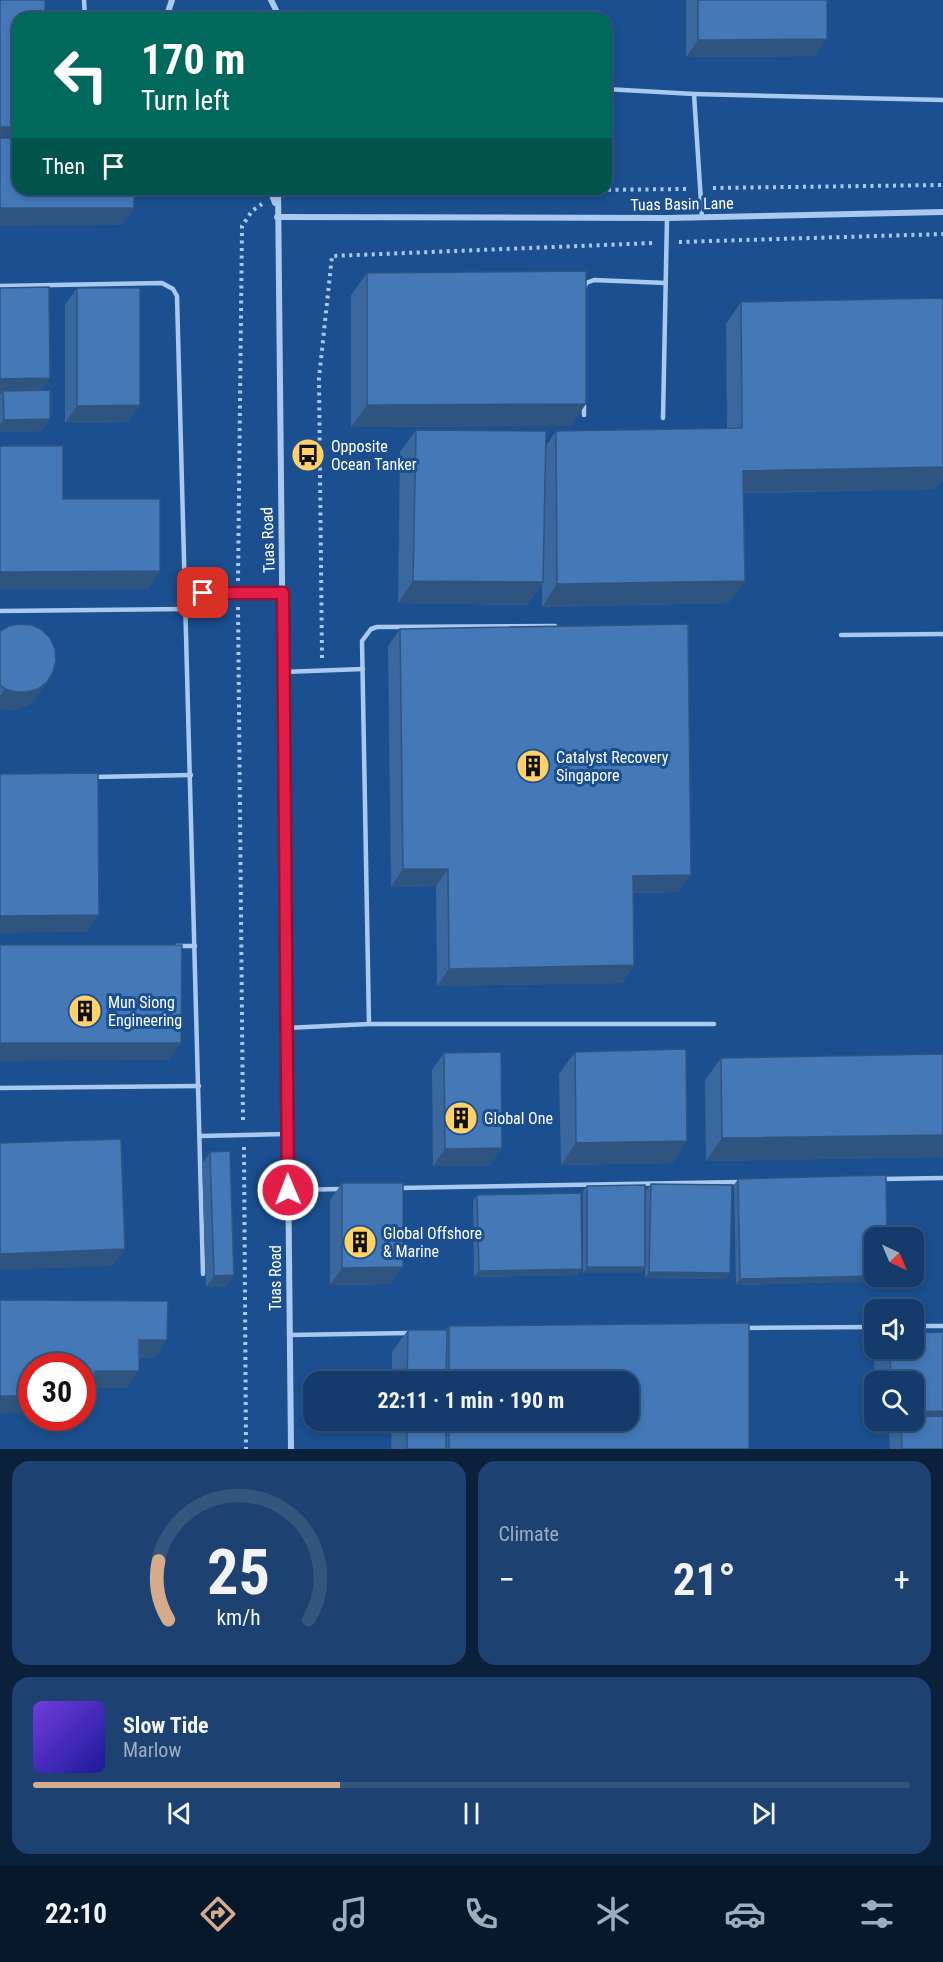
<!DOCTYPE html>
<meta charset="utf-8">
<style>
:root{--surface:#143b6b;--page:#1d4271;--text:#f1f3f6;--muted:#9dadc1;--line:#33557e;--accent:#d6ab8b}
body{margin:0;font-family:"Roboto Condensed",sans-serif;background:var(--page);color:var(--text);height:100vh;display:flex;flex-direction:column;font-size:22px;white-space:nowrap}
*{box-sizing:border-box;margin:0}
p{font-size:20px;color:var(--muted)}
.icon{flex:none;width:33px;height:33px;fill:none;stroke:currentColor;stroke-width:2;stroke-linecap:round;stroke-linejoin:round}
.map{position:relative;height:1449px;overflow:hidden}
.panel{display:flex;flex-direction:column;gap:12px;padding:12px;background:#0b203b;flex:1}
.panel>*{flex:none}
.guide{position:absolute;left:12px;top:12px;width:600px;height:183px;border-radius:18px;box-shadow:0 3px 9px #0003,0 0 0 2px var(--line);background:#00695c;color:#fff;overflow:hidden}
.needle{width:39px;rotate:136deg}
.tools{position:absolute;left:864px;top:1227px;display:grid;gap:12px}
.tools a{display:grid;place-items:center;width:60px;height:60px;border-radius:12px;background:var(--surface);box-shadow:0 3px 9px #0003,0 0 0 2px var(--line);font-size:30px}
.speed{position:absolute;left:18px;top:1353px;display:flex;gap:12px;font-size:30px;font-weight:700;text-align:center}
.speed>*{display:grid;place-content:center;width:78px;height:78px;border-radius:50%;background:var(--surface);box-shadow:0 3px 9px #0003,0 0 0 2px var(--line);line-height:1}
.speed .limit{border:9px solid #d22;background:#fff;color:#111}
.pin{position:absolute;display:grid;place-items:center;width:51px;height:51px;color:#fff;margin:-26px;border-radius:12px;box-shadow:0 3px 9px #0006}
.me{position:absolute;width:66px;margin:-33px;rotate:359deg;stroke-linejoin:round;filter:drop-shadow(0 0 4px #0008)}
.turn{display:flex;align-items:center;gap:21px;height:126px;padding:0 30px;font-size:27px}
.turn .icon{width:78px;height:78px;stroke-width:2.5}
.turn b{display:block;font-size:42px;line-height:51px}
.then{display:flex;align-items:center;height:57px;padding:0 30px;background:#0003;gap:12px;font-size:22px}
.big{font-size:45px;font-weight:700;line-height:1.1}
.panel .widget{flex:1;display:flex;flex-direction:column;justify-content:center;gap:9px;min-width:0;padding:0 21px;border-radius:18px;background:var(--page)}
.panel .dial{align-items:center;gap:0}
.dial svg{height:156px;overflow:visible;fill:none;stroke:var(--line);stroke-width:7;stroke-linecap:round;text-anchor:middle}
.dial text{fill:var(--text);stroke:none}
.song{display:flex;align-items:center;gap:18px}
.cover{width:72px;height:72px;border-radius:9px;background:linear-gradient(135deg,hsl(260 70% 55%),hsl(240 70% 35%))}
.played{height:6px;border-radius:3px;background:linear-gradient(90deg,var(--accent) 35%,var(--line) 35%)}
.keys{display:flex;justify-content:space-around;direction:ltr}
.heat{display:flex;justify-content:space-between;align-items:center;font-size:33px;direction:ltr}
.panel .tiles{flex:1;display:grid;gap:12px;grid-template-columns:1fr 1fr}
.widget:last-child{grid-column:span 2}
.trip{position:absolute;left:303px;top:1371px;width:336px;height:60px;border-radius:18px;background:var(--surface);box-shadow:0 3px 9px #0003,0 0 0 2px var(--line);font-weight:700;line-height:60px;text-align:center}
.menu{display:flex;height:96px;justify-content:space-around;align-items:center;background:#08182b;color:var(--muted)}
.menu .icon{width:42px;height:42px}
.menu .selected{color:var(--accent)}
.menu b{font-size:27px;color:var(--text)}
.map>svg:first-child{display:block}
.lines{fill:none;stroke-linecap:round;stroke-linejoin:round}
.path{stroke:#a9c9ee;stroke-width:4;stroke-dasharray:3 4.5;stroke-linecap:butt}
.lane{stroke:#a9c9ee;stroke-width:4.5}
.street{stroke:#a9c9ee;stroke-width:6}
.wall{fill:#3a679d}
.shaded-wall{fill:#305480}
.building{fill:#4478b7;stroke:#305480;stroke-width:1.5}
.route-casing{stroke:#92132f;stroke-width:15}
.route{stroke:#e11d48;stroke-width:10}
.labels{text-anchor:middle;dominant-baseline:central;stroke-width:6;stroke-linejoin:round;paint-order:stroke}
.street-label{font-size:16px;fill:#fff;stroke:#1b4f8f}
.poi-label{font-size:16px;fill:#fff;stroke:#1b4f8f;text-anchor:start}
</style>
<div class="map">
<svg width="943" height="1449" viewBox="0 0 943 1449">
<rect width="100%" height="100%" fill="#1b4f8f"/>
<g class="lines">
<g class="path">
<path d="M 713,188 L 943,185"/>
<path d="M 293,193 L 687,189"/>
<path d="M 679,242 L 943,234"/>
<path d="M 238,581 L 242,226 L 252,211 L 262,204"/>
<path d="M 238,607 L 243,1121"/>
<path d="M 322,658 L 319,378 L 332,256 L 653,243"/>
<path d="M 244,1147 L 246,1449"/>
</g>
<g class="lane">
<path d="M 84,0 L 85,18"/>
<path d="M 606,89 L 694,94 L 702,217"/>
<path d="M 694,94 L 943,100"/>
<path d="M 0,286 L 162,283 L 173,289 L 177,296 L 203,1274"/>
<path d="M 585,286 L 586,283 L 594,280 L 666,283"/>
<path d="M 584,403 L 584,415"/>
<path d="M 663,418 L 667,218"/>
<path d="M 186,593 L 283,593"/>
<path d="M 0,611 L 186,609"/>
<path d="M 841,635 L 943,634"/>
<path d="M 283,672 L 363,669"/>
<path d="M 94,777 L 191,775"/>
<path d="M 177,946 L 195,946"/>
<path d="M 369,1024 L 362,641 L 371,629 L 377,627 L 555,626"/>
<path d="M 286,1028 L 369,1024 L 714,1024"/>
<path d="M 0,1088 L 199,1086"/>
<path d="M 200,1136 L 287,1134"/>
<path d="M 881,1179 L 943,1178"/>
<path d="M 398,1188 L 741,1182"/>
<path d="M 288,1190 L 342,1189"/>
<path d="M 914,1326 L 943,1326"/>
<path d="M 745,1328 L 874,1327"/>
<path d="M 289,1335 L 409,1333"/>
</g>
<g class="street">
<path d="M 271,0 L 276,10 L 277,18"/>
<path d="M 166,18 L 172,0"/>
<path d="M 270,189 L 275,203"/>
<path d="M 278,189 L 291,1449"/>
<path d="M 277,217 L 667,218 L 943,212"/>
</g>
</g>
<g class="wall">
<path d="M 686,0 L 827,0 L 815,56 L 686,57 Z"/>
<path d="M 367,273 L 571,426 L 351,427 L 351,295 Z"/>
<path d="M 0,288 L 50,378 L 41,390 L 42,431 L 0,432 Z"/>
<path d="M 77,288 L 140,405 L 128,422 L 65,423 L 65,305 Z"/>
<path d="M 943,298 L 943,480 L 936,489 L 744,493 L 729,603 L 542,607 L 542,584 L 527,605 L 398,603 L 400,452 L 416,430 L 546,446 L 556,431 L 727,428 L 726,324 L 741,302 Z"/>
<path d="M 400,629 L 679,892 L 633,893 L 634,965 L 622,983 L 437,986 L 436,886 L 391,887 L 388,646 Z"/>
<path d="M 0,631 L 47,682 L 35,699 L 26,706 L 15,710 L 4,710 L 0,708 Z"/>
<path d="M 575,1052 L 687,1141 L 672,1163 L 561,1165 L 559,1074 Z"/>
<path d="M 444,1053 L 490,1166 L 433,1166 L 432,1070 Z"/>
<path d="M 943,1054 L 943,1157 L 706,1161 L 705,1080 L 721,1058 Z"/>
<path d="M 210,1152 L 226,1287 L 206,1287 L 202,1164 Z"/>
<path d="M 738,1179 L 874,1276 L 887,1276 L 883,1281 L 736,1285 L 734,1185 Z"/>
<path d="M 342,1183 L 390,1284 L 330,1285 L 330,1200 Z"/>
<path d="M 651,1184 L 726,1279 L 645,1278 L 645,1267 L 641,1273 L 583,1273 L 583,1191 L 587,1186 L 645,1262 L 646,1190 Z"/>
<path d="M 477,1195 L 578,1275 L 474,1277 L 473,1201 Z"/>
<path d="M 749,1323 L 749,1449 L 391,1449 L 392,1420 L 628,1420 L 628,1382 L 392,1382 L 392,1352 L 408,1330 L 446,1330 L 449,1326 Z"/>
<path d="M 880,1348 L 914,1348 L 943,1449 L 890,1449 L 889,1434 L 876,1435 L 875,1420 L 914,1420 L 914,1382 L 875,1382 L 874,1356 Z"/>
</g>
<g class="shaded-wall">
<path d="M 827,39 L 815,56 L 686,57 L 698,40 Z"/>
<rect x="0" y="127" width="18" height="17"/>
<path d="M 0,208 L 134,208 L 122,225 L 0,226 Z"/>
<path d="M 50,378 L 38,395 L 3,391 L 0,395 L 0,379 Z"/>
<path d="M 586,404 L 571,426 L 351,427 L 367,405 Z"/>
<path d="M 140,405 L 128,422 L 65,423 L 77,406 Z"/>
<path d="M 50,419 L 42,431 L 0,432 L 0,425 L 4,420 Z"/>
<path d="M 943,467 L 943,480 L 936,489 L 728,493 L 743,471 Z"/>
<path d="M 160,571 L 148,589 L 0,589 L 0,572 Z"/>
<path d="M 413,581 L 543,582 L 527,605 L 398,603 Z"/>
<path d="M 745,581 L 729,603 L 542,607 L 557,584 Z"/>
<path d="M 47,682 L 35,699 L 26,706 L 15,710 L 4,710 L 0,708 L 0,696 L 5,689 Z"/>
<path d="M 403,869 L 448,869 L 436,886 L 391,887 Z"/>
<path d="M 691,875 L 679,892 L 621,893 L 633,876 Z"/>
<path d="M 99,915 L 87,932 L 0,933 L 0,916 Z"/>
<path d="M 634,965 L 622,983 L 437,986 L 449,969 Z"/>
<path d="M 0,1043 L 181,1043 L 169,1060 L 0,1061 Z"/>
<path d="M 943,1135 L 943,1157 L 706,1161 L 722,1138 Z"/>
<path d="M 687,1141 L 672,1163 L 561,1165 L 576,1143 Z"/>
<path d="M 502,1148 L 490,1166 L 433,1166 L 445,1149 Z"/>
<path d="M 125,1249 L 113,1266 L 0,1270 L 0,1254 Z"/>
<path d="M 403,1267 L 390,1284 L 330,1285 L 342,1268 Z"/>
<path d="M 587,1267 L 645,1267 L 641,1273 L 583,1273 Z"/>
<path d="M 582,1269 L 578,1275 L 474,1277 L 479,1271 Z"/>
<path d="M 649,1272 L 730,1273 L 726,1279 L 645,1278 Z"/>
<path d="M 234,1275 L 226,1287 L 206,1287 L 214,1276 Z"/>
<path d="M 874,1276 L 887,1276 L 883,1281 L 736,1285 L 740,1279 Z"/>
<path d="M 139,1340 L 167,1340 L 155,1358 L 127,1358 Z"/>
<path d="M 95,1371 L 139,1371 L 127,1388 L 83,1388 Z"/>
<rect x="0" y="1396" width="32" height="17"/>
<path d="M 82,1396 L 95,1396 L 83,1413 L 82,1413 Z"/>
<path d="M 943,1411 L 943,1433 L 914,1420 L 914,1412 Z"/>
<path d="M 886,1420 L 899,1420 L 889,1434 L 876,1435 Z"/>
</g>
<g class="building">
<path d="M 0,0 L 45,0 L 45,18 L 18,18 L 18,127 L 0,127 Z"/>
<path d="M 698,0 L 827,0 L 827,39 L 698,40 Z"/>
<path d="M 0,138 L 18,138 L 18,189 L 134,189 L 134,208 L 0,208 Z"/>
<path d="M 586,271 L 586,404 L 367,405 L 367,273 Z"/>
<path d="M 49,287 L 50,378 L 0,379 L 0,288 Z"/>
<path d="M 77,288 L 140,288 L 140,405 L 77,406 Z"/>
<path d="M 943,298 L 943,467 L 743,471 L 745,581 L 557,584 L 556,431 L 742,428 L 741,302 Z"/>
<path d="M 50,390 L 50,419 L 4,420 L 3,391 Z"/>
<path d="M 416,430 L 546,431 L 543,582 L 413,581 Z"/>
<path d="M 0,446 L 63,446 L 63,499 L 160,499 L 160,571 L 0,572 Z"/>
<path d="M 20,624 L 32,625 L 42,630 L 50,638 L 55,649 L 56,661 L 53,672 L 47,682 L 38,689 L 27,692 L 16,692 L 5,689 L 0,685 L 0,631 L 9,626 Z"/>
<path d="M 688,624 L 691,875 L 633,876 L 634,965 L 449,969 L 448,869 L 403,869 L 400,629 Z"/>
<path d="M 98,773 L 99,915 L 0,916 L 0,774 Z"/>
<path d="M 0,945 L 182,945 L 181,1043 L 0,1043 Z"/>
<path d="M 686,1049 L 687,1141 L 576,1143 L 575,1052 Z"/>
<path d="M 501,1052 L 502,1148 L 445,1149 L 444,1053 Z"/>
<path d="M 943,1054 L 943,1135 L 722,1138 L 721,1058 Z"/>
<path d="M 121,1139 L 125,1249 L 0,1254 L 0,1143 Z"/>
<path d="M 230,1151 L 234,1275 L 214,1276 L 210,1152 Z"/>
<path d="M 886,1175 L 887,1238 L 874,1238 L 874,1276 L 740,1279 L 738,1179 Z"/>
<path d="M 342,1183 L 403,1183 L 403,1267 L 342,1268 Z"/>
<path d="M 651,1184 L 732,1185 L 730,1273 L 649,1272 Z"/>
<path d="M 645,1185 L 645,1267 L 587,1267 L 587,1186 Z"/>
<path d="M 581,1193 L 582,1269 L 479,1271 L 477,1195 Z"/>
<path d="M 0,1300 L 168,1301 L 167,1340 L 139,1340 L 139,1371 L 95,1371 L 95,1396 L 82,1396 L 82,1366 L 32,1366 L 32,1396 L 0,1396 Z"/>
<path d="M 749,1323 L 749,1449 L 449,1449 L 449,1420 L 628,1420 L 628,1382 L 449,1382 L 449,1326 Z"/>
<path d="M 408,1330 L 447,1330 L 446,1382 L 407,1382 Z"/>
<path d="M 943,1332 L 943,1411 L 914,1412 L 914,1382 L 891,1382 L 890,1348 L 914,1348 L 914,1333 Z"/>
<path d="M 943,1416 L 943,1449 L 902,1449 L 901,1420 L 914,1420 L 914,1417 Z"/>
<rect x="407" y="1420" width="39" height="29"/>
</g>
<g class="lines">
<defs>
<path id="route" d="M 203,593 L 283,593 L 288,1190"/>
</defs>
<use href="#route" class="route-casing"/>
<use href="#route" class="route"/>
</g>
<defs>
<symbol id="bus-disc" viewBox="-11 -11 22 22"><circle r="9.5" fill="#ffd166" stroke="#1b4f8f"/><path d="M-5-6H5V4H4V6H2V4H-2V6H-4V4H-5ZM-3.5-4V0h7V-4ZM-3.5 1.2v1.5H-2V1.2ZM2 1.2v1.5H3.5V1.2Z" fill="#111"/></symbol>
<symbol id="building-disc" viewBox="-11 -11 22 22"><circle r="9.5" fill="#ffd166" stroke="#1b4f8f"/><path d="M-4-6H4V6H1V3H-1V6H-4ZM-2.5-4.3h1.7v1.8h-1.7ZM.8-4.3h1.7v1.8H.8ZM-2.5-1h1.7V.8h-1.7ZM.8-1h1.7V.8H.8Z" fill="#111"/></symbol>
</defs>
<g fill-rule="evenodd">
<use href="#bus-disc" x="289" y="436" width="38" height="38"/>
<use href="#building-disc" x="514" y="747" width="38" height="38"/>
<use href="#building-disc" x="66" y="992" width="38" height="38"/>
<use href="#building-disc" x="442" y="1099" width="38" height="38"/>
<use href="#building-disc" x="341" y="1223" width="38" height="38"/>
</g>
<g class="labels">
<g class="street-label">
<text transform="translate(682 204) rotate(-1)">Tuas Basin Lane</text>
<text transform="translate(268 540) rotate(-92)">Tuas Road</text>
<text transform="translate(275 1278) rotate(-90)">Tuas Road</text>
</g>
<g class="poi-label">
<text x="331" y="446">Opposite<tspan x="331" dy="18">Ocean Tanker</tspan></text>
<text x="556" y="757">Catalyst Recovery<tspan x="556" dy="18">Singapore</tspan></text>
<text x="108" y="1002">Mun Siong<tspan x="108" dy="18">Engineering</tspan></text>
<text x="484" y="1118">Global One</text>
<text x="383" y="1233">Global Offshore<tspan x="383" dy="18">&amp; Marine</tspan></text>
</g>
</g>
</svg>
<div class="tools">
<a><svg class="needle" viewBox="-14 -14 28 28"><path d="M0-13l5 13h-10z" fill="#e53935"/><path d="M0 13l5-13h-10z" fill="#9dadc1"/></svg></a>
<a><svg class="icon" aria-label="sound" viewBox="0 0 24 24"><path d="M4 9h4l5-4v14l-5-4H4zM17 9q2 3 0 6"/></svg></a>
<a><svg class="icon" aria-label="search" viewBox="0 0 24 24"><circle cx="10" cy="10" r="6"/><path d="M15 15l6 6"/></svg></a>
</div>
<div class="speed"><div class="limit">30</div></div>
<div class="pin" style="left:203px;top:593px;background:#d93025"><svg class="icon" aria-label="arrive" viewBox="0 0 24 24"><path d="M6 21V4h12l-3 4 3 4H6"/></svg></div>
<svg class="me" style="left:288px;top:1190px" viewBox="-20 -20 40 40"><circle r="17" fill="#e11d48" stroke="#fff" stroke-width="3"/><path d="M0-11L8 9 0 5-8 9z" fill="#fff"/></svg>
<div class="trip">22:11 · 1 min · 190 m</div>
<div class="guide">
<div class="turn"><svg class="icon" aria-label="left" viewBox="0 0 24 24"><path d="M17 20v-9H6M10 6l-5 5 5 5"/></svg><div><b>170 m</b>Turn left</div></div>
<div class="then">Then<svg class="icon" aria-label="arrive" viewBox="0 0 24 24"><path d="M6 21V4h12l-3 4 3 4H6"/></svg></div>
</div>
</div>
<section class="panel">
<div class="tiles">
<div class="widget dial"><svg viewBox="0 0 100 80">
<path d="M14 69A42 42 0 1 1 86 69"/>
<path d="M14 69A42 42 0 0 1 9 39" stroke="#d6ab8b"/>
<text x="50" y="56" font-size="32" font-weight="700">25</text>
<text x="50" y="72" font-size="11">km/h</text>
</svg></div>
<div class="widget"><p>Climate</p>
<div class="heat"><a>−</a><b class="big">21°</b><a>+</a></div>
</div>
<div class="widget">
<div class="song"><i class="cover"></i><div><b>Slow Tide</b><p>Marlow</p></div></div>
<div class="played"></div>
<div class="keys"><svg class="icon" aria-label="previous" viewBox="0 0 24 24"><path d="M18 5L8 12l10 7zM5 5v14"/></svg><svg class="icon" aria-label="pause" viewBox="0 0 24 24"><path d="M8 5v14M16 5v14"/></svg><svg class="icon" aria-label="next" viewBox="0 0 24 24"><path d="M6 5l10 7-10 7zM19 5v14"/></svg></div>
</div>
</div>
</section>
<nav class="menu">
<b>22:10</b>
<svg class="icon selected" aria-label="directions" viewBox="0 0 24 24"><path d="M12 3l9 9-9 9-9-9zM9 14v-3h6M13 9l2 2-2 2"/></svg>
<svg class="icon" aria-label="music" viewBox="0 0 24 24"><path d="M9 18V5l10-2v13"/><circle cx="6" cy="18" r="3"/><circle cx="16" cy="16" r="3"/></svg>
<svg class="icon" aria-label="phone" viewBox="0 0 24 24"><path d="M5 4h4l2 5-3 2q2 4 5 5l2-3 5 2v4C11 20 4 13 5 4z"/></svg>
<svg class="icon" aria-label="climate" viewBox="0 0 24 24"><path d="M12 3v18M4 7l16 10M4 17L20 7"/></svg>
<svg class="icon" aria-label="car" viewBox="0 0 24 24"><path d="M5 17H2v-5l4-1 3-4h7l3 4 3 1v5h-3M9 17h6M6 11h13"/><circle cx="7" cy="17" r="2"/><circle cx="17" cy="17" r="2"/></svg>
<svg class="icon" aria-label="filters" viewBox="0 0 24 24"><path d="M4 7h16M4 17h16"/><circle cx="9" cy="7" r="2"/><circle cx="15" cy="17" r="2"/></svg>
</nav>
